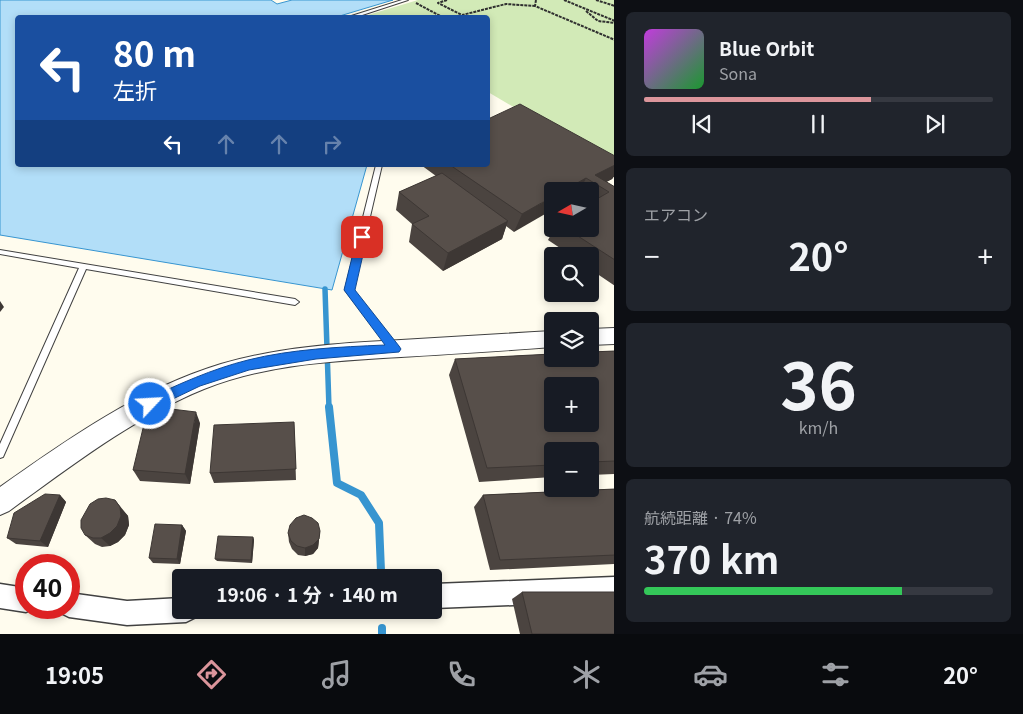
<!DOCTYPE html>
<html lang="ja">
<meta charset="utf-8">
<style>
:root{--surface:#171b24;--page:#20242c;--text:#f1f3f6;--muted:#9ea1a6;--line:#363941;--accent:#db959b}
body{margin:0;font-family:Georgia,"Noto Sans JP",serif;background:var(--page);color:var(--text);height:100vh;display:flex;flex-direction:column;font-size:19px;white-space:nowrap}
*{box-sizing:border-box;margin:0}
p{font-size:16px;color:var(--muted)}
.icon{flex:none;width:28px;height:28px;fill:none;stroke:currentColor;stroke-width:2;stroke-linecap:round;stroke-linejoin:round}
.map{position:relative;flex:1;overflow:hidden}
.details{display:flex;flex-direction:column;gap:12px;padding:12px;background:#0d0f14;width:409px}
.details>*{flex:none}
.top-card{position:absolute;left:15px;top:15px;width:475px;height:152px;border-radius:5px;box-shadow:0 2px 8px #0003;background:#1a4fa0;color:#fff;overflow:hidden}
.needle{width:32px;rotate:261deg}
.controls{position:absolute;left:544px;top:182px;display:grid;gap:10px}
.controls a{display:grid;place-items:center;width:55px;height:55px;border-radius:5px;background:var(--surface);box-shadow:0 2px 8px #0003;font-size:25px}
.speed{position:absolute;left:15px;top:554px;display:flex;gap:10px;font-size:25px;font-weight:700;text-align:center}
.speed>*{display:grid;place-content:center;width:65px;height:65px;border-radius:50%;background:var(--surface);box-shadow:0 2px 8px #0003;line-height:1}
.speed .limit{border:8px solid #d22;background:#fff;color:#111}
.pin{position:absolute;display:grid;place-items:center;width:42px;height:42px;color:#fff;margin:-21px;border-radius:10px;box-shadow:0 2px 8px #0006}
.me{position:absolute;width:55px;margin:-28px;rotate:65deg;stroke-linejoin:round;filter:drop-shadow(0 0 4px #0008)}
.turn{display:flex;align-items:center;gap:18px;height:105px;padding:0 15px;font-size:22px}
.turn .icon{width:65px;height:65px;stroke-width:2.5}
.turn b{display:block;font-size:35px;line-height:42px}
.lanes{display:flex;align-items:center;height:48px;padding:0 15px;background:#0003;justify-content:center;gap:25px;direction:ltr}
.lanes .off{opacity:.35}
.big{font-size:38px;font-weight:700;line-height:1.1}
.details .card{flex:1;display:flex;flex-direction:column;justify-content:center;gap:8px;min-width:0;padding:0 18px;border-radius:8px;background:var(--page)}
.details .dial{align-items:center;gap:0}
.dial b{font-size:65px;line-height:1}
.song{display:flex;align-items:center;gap:15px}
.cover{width:60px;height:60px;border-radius:8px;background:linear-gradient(135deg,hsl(290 70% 55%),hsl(130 70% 35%))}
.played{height:5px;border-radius:2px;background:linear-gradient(90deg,var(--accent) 65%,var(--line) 65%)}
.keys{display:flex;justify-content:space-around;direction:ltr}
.heat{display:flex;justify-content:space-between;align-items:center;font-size:28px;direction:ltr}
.charge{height:8px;border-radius:4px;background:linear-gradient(90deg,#34c759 74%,var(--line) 0)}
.trip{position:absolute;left:172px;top:569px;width:270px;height:50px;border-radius:5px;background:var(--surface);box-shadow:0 2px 8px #0003;font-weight:700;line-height:50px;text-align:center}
.tab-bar{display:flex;height:80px;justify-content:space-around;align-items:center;background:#090b0e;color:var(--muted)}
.tab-bar .icon{width:35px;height:35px}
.tab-bar .selected{color:var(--accent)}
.tab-bar b{font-size:22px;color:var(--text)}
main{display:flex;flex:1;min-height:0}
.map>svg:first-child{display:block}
.green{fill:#d2eab7}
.water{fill:#b2def8;stroke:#3795d0}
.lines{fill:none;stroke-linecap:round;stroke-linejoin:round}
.stream-far1{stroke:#3795d0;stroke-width:5.5}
.stream{stroke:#3795d0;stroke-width:8}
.service-casing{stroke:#414141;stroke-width:2}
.minor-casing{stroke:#414141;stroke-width:3}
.tertiary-casing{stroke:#414141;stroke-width:2}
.path{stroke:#303030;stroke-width:2;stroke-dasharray:3 1;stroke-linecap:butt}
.service{fill:#fff;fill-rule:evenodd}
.minor{fill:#fff;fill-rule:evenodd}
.tertiary{fill:#fff;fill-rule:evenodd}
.wall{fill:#4b4440}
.shaded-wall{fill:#3d3734}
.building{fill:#574f4a;stroke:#3d3734;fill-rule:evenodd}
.route{fill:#1a73e8;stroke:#114b97}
</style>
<main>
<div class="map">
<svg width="615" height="634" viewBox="0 0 615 634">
<rect width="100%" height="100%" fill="#fffcee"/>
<path class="green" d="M 418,0 L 614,0 L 614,166 L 488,92 L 488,18 L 358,18 Z"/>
<path class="water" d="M 0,0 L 271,0 L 277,4 L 292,0 L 393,0 L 333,18 L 18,18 L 18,165 L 367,165 L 332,290 L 0,235 Z"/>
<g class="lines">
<path class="stream-far1" d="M 325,289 L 329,408"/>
<g class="stream">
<path d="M 329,407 L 337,483 L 361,495 L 379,523 L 381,571"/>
<path d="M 382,628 L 382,634"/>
</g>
<defs>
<g id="service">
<path d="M 402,0 L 408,0 L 353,18 L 345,18 Z"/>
<path d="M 376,165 L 382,165 L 353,290 L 398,347 L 399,349 L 398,351 L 395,352 L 392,351 L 345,290 Z"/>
<path d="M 0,250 L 295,299 L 299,302 L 295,305 L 86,269 L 3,457 L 0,458 L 0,444 L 79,268 L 0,254 Z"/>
</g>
<g id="minor">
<path d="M 615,577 L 615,601 L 434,608 L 434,584 Z"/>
<path d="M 0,584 L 26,588 L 26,608 L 34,608 L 26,612 L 0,608 Z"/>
<path d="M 69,593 L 127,601 L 181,598 L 181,610 L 198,610 L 194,618 L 186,622 L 127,625 L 69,617 L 61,613 L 58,608 L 69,608 Z"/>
</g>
<g id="tertiary">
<path d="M 615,328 L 615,344 L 590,345 L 590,329 Z"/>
<path d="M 552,331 L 552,347 C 502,351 451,354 401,357 C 335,361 266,364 204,389 C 133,418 71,466 9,511 L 0,515 L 0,487 C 69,438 139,389 221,364 C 279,347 341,343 401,340 C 451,337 502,334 552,331 Z"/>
</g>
</defs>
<use href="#service" class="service-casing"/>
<use href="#minor" class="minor-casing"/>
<use href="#tertiary" class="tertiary-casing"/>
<g class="path">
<path d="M 447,0 L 438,3 L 462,15 L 506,4 L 535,6"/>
<path d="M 536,0 L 535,6 L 615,40"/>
<path d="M 564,0 L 615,21"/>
<path d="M 596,0 L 615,6"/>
<path d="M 416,3 L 444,18"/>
<path d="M 586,11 L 598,21 L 615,23"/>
</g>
<use href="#service" class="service"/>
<use href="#minor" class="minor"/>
<use href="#tertiary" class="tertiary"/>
</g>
<g class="wall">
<path d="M 615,156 L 615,175 L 612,179 L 606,182 L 615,187 L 615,286 L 590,269 L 590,256 L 572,256 L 548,240 L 554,229 L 590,229 L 590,191 L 552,191 L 514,232 L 506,226 L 502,239 L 443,271 L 409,242 L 412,224 L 396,210 L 399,192 L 436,176 L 421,165 L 488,165 Z"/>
<path d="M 615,351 L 615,474 L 590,475 L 590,451 L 552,451 L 552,477 L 479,482 L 449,375 L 455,359 Z"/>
<path d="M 168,422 L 200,423 L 190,484 L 140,481 L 133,470 Z"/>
<path d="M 294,422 L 296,480 L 214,483 L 210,473 Z"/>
<path d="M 615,489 L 615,564 L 490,570 L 474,507 L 483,495 Z"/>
<path d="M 60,495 L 66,502 L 48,547 L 16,544 L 7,538 Z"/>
<path d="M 115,500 L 128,516 L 129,525 L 125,535 L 118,542 L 110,546 L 102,547 L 95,544 L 85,535 Z"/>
<path d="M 182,525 L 186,531 L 180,564 L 153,563 L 149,558 Z"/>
<path d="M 288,533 L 319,540 L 318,548 L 313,554 L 305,556 L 298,555 L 292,549 L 289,542 Z"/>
<path d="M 253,537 L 254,540 L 252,563 L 217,561 L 215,559 Z"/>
<path d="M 522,592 L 615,634 L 520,634 L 512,599 Z"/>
</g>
<g class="shaded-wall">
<path d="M 615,165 L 615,175 L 612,179 L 599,186 L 595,175 Z"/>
<path d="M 586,178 L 580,191 L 563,191 Z"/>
<path d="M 552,197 L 552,210 L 514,232 L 522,214 Z"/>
<path d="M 508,221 L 502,239 L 443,271 L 448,253 Z"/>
<path d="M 0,301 L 4,307 L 0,312 Z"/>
<path d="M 196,412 L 200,423 L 190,484 L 185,474 Z"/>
<path d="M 60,495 L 66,502 L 48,547 L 40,541 Z"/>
<path d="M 120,507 L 128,516 L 129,525 L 125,535 L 118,542 L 110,546 L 101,538 Z"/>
<path d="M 182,525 L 186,531 L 180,564 L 177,559 Z"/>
<path d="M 320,531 L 318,548 L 313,554 L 305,556 L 305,548 Z"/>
<path d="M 253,537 L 254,540 L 252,563 L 251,560 Z"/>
</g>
<g class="building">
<path d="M 520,104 L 615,156 L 615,165 L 595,175 L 615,187 L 615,260 L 567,229 L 590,229 L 590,203 L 609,192 L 586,178 L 563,191 L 552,191 L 552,197 L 522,214 L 450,165 L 488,165 L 488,119 Z"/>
<path d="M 442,173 L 508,221 L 448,253 L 412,224 L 429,216 L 399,192 Z"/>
<path d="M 615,351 L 615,461 L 590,462 L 590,451 L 552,451 L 552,465 L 487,468 L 455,359 L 552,354 L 552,359 L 590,359 L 590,352 ZM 552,386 L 590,386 L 590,424 L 552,424 Z"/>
<path d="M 171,409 L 196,412 L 185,474 L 133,470 L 145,420 L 168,422 Z"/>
<path d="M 294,422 L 296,469 L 210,473 L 214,425 Z"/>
<path d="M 615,489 L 615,555 L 500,560 L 483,495 Z"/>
<path d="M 45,494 L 60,495 L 40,541 L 7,538 L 14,513 Z"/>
<path d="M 106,498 L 115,500 L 120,507 L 121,516 L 117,526 L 110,533 L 101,538 L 93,538 L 85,535 L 81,528 L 81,520 L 90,504 L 98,499 Z"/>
<path d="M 304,515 L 312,518 L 318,523 L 320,531 L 319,539 L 313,545 L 305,548 L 297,546 L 291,541 L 288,533 L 290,525 L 296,518 Z"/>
<path d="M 155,524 L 182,525 L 177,559 L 149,558 Z"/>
<path d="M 218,536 L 253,537 L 251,560 L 215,559 Z"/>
<path d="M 522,592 L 615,592 L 615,634 L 532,634 Z"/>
</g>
<path class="route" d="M 362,233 L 367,237 L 355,290 L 399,346 L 401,349 L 399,352 L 316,359 L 249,370 L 200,386 L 154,408 L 150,409 L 145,408 L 143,404 L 145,400 C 179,384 212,369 248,360 C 292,349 339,347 385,345 L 344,290 L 357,237 Z"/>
</svg>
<div class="controls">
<a><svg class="needle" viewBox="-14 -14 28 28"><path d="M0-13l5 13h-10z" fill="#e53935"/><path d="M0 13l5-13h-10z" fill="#9ea1a6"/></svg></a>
<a><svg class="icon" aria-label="search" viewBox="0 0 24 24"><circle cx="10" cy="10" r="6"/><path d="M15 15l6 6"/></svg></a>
<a><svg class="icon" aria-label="layers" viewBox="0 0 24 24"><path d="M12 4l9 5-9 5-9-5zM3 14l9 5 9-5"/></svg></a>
<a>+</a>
<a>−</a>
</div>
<div class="speed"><div class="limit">40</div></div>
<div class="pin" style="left:362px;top:237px;background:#d93025"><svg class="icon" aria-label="arrive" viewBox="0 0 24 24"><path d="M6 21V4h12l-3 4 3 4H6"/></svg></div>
<svg class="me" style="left:150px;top:404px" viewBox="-20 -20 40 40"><circle r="17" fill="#1a73e8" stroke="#fff" stroke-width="3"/><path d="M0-11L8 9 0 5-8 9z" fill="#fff"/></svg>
<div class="trip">19:06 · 1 分 · 140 m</div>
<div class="top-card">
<div class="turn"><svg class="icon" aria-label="left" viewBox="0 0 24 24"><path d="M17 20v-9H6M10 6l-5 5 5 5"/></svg><div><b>80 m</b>左折</div></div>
<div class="lanes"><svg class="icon" aria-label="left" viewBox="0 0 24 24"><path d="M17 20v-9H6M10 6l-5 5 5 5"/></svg><svg class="icon off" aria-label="ahead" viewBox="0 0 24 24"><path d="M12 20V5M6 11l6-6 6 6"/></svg><svg class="icon off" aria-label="ahead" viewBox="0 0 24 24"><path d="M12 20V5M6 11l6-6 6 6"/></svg><svg class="icon off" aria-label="right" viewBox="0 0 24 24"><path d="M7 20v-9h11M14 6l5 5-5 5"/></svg></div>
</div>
</div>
<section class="details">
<div class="card">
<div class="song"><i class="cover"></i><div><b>Blue Orbit</b><p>Sona</p></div></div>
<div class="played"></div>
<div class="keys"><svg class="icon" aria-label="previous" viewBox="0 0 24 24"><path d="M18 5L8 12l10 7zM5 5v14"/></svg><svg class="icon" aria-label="pause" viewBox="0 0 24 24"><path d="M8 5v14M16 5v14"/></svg><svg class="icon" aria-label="next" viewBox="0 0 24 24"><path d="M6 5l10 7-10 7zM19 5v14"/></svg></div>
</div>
<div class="card"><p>エアコン</p>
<div class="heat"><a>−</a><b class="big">20°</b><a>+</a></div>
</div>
<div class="card dial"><b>36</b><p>km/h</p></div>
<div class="card"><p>航続距離 · 74%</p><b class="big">370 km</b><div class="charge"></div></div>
</section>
</main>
<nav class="tab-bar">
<b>19:05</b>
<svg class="icon selected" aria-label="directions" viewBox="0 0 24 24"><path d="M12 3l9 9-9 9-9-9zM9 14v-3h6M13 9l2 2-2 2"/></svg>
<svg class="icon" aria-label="music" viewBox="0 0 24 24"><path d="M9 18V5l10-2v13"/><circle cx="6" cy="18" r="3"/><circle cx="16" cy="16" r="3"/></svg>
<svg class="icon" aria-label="phone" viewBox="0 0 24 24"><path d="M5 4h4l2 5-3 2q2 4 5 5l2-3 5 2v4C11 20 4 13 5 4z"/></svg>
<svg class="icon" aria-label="climate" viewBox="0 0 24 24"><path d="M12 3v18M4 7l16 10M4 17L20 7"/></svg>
<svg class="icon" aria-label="car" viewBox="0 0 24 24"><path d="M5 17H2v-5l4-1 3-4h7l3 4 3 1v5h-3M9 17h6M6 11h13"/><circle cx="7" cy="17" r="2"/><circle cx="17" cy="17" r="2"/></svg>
<svg class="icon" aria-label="filters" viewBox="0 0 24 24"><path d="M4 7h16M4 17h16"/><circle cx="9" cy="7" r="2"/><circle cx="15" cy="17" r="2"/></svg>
<b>20°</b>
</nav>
